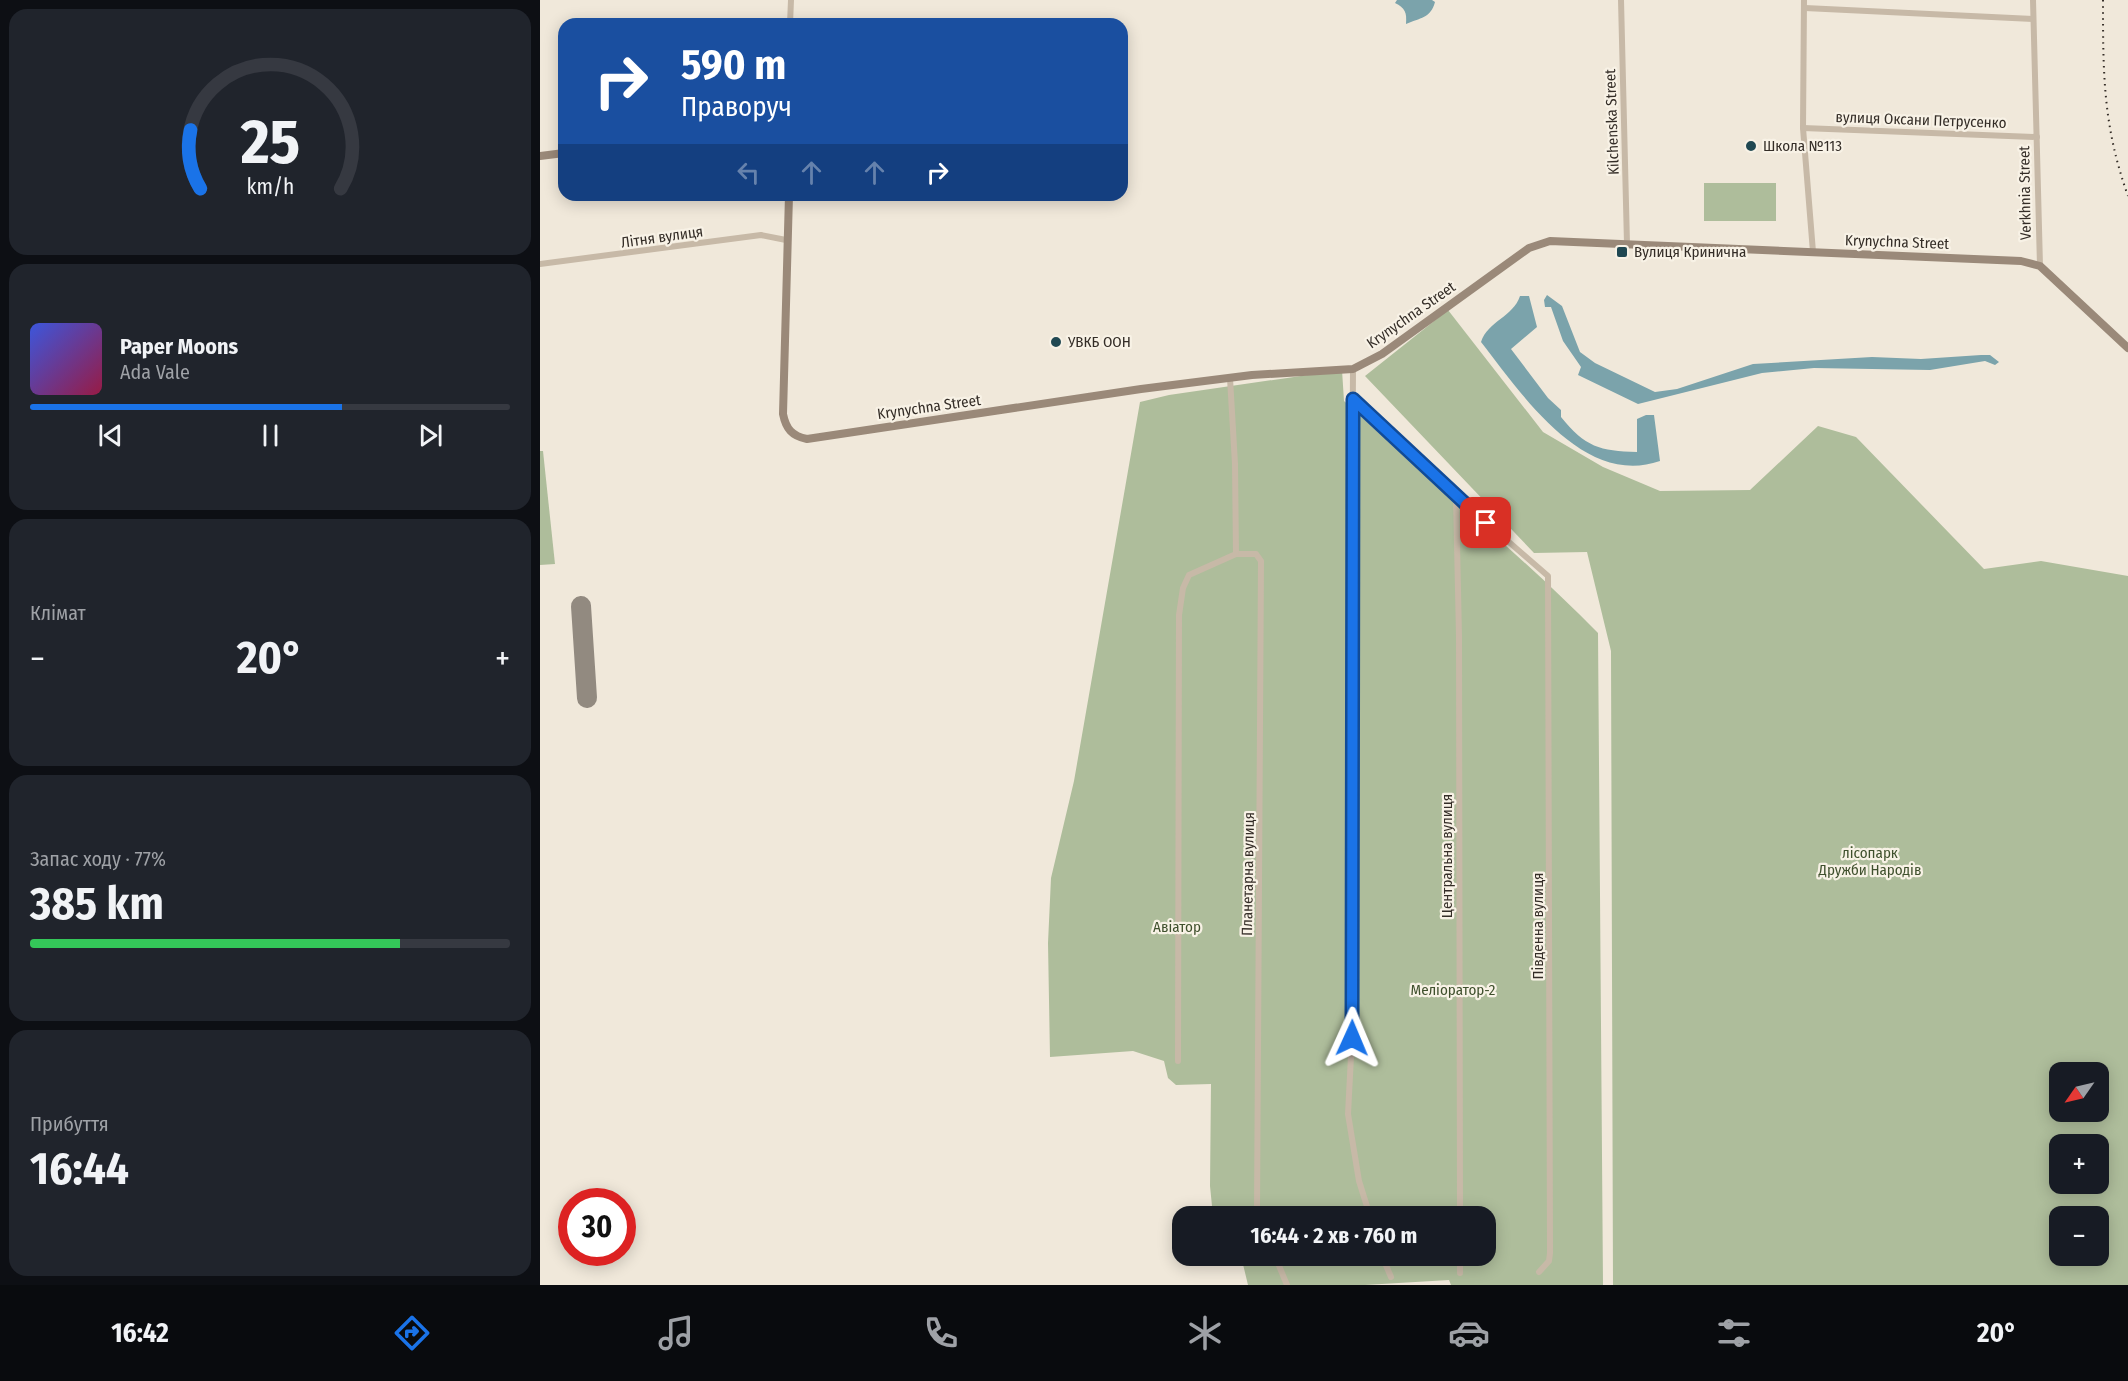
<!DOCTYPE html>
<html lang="uk">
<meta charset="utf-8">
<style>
:root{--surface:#171b24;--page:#20242c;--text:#f1f3f6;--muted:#9ea1a6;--line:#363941;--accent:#1a73e8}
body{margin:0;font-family:"Fira Sans Condensed",sans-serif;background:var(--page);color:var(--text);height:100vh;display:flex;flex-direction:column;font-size:22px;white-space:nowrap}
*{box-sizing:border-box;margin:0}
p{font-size:20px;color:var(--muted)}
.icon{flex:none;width:33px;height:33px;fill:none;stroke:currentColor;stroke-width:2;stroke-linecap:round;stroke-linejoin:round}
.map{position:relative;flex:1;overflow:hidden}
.details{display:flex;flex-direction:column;gap:9px;padding:9px;background:#0d0f14;width:540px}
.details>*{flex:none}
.top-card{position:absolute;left:18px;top:18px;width:570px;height:183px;border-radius:18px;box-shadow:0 3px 15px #0003;background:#1a4fa0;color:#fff;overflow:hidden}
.needle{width:39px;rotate:236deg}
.buttons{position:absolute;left:1509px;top:1062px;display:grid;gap:12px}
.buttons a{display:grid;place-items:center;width:60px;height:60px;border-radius:12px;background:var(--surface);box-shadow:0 3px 15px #0003;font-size:30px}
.speed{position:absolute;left:18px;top:1188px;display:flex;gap:12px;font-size:30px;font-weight:700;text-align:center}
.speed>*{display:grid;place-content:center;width:78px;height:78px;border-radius:50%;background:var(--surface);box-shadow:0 3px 15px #0003;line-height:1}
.speed .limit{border:9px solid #d22;background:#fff;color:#111}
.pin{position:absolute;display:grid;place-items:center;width:51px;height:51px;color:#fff;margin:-26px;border-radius:12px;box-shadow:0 3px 9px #0006}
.me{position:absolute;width:66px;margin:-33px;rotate:1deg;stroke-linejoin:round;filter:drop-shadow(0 0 4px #0008)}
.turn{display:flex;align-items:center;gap:21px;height:126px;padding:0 24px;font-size:27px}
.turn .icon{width:78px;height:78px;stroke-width:2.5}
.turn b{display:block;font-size:42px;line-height:51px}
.lanes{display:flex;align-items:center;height:57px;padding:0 24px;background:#0003;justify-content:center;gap:30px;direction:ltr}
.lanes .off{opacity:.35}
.big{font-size:45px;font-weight:700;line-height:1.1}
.details .widget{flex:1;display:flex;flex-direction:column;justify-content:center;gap:9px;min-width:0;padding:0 21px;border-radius:18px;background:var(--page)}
.details .dial{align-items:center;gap:0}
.dial svg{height:156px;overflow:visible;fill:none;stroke:var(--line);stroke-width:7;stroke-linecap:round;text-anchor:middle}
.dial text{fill:var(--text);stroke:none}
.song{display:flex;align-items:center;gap:18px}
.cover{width:72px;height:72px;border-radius:9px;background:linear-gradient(135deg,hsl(230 70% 55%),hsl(340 70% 35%))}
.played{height:6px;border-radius:3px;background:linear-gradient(90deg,var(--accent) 65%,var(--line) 65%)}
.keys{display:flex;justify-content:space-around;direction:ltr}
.heat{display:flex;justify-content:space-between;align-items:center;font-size:33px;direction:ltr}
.charge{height:9px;border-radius:4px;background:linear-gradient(90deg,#34c759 77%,var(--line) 0)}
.trip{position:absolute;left:632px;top:1206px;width:324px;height:60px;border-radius:18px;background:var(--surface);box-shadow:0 3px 15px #0003;font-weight:700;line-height:60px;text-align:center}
.tabs{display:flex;height:96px;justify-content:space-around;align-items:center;background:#090b0e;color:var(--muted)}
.tabs .icon{width:42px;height:42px}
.tabs .active{color:var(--accent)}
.tabs b{font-size:27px;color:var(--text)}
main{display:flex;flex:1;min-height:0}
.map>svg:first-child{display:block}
.green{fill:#aebd9b;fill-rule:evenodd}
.water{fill:#7ba3ab}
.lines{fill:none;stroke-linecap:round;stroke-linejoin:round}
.taxiway{stroke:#928a80;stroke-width:20}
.street{stroke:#c7b9a7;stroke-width:6}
.secondary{stroke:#9a8979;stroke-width:8}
.rail{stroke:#342d27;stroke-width:2;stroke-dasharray:1.5 4.5;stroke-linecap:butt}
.route-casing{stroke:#114b97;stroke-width:15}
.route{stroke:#1a73e8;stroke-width:10}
.poi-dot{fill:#204852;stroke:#f8f2e6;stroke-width:2}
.labels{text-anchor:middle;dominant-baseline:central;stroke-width:4.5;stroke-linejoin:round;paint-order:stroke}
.street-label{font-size:15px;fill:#342d27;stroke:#f8f2e6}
.poi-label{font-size:15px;fill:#342d27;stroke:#f8f2e6;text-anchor:start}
.park-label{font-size:15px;fill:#3f502d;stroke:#f8f2e6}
</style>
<main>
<section class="details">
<div class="widget dial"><svg viewBox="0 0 100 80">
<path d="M14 69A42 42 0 1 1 86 69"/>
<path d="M14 69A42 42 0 0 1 9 39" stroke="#1a73e8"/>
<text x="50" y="56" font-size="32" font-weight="700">25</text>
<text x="50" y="72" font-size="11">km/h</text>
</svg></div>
<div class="widget">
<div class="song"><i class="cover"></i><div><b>Paper Moons</b><p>Ada Vale</p></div></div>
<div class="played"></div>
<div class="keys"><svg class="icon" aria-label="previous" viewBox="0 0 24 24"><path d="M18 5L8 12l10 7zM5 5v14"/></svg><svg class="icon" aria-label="pause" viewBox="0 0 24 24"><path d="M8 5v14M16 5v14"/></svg><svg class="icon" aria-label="next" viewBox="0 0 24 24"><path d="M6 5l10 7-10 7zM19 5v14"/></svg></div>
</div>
<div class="widget"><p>Клімат</p>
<div class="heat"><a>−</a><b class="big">20°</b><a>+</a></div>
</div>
<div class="widget"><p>Запас ходу · 77%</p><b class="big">385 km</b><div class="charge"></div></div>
<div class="widget"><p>Прибуття</p><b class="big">16:44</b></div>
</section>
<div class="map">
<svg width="1588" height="1285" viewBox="0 0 1588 1285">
<rect width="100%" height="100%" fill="#f0e8da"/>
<g class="green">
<rect x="1164" y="183" width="72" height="38"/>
<path d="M 908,310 L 1003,432 L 1063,467 L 1120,491 L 1210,490 L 1278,426 L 1316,437 L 1444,569 L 1501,561 L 1588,576 L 1588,1285 L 1073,1285 L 1071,651 L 1047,552 L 994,553 L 825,376 ZM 1520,1072 L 1558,1072 L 1558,1112 L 1520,1112 ZM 1520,1144 L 1558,1144 L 1558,1184 L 1520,1184 ZM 1520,1216 L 1558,1216 L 1558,1256 L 1520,1256 Z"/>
<path d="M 802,370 L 804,401 C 888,479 977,551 1058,633 L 1063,1285 L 911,1285 L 909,1280 L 825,1285 L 708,1285 L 701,1256 L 945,1256 L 945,1216 L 673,1216 L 670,1186 L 671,1084 L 636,1085 L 628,1078 L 624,1061 L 593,1051 L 510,1057 L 508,943 L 511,878 L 534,781 L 600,402 L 629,395 Z"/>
<path d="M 0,451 L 3,451 L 15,564 L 0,565 Z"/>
</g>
<g class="water">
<path d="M 857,0 L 892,0 L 895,2 C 891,18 880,18 866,24 C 867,12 865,8 855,3 Z"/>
<path d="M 1007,295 L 1022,306 L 1040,352 L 1055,363 L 1115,392 L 1137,389 L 1213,364 L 1332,357 L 1381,359 L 1441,355 L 1450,355 L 1459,362 L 1455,365 L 1445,361 L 1390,370 L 1274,368 L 1222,373 L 1098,404 L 1038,375 L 1041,367 L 1023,341 L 1011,307 L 1005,307 L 1004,300 Z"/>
<path d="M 980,296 L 989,296 L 997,327 L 971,349 L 1008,398 L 1021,410 L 1021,417 C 1045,447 1060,451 1097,452 L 1097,419 L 1106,415 L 1114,415 L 1120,461 C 1043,488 981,393 941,342 C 948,321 973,317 980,296 Z"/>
</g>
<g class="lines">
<path class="taxiway" d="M 41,606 L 47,698"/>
<g class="street">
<path d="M 1081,0 L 1087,244"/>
<path d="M 1264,0 L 1263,128 L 1273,252"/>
<path d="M 1493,0 L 1500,266"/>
<path d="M 1265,8 L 1493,19"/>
<path d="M 232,24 L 250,21"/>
<path d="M 250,24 L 251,0"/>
<path d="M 1263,128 L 1497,137"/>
<path d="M 0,264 L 221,235 L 246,240"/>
<path d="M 813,369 L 810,867 L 813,1018 L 808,1114 L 819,1181 L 830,1216"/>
<path d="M 813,399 L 916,496 L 1008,576 L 1010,1253 L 1009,1261 L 999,1272"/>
<path d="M 916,496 L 919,636 L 920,1216"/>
<path d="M 696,554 L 716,554 L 721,561 L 717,1211 L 719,1216"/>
<path d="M 638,1061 L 639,615 L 643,588 L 649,575 L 696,554 L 695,464 L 690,378"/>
<path d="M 735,1256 L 747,1285"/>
<path d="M 842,1256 L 851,1277"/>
<path d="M 920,1256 L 920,1273"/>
</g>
<g class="secondary">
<path d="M 0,156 L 24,153"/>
<path d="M 249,195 L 243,414 C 246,429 252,436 267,439 L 601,389 L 712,375 L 813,369 L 842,354 L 989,248 L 1010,241 L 1481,261 L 1500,266 L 1588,348"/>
</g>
<path class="rail" d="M 1563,0 C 1563,73 1563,126 1588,196"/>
</g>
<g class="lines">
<defs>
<path id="route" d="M 812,1038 L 813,399 L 946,523"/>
</defs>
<use href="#route" class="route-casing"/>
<use href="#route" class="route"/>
</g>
<g class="poi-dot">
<circle cx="1211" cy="146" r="6"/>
<rect x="1076" y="246" width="12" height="12" rx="3"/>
<circle cx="516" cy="342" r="6"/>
</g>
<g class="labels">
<g class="street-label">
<text transform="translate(1381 120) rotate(2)">вулиця Оксани Петрусенко</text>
<text transform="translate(1072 122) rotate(-92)">Kilchenska Street</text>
<text transform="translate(1485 193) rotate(-91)">Verkhnia Street</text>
<text transform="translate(122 237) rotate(-8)">Літня вулиця</text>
<text transform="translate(1357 242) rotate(2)">Krynychna Street</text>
<text transform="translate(871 315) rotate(-35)">Krynychna Street</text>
<text transform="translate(389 407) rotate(-8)">Krynychna Street</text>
<text transform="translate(907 856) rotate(-90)">Центральна вулиця</text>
<text transform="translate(708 874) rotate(-89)">Планетарна вулиця</text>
<text transform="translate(998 926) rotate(-90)">Південна вулиця</text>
</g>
<g class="poi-label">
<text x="1223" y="146">Школа №113</text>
<text x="1094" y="252">Вулиця Кринична</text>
<text x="528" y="342">УВКБ ООН</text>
</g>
<g class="park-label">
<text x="1330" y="853">лісопарк<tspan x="1330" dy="17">Дружби Народів</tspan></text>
<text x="637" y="927">Авіатор</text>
<text x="913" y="990">Меліоратор-2</text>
</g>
</g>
</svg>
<div class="buttons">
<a><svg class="needle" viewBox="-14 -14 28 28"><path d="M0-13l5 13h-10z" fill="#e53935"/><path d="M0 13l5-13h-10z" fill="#9ea1a6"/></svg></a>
<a>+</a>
<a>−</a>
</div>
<div class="speed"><div class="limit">30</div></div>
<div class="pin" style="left:946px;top:523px;background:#d93025"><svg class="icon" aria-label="arrive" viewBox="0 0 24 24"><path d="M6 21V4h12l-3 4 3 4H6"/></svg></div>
<svg class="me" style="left:812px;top:1038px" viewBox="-20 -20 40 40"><path d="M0-17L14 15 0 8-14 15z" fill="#1a73e8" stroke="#fff" stroke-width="4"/></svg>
<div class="trip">16:44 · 2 хв · 760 m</div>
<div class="top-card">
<div class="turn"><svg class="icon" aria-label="right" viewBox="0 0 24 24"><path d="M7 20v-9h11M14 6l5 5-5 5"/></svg><div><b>590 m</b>Праворуч</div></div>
<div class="lanes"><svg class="icon off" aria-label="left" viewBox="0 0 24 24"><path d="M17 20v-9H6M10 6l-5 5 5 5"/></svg><svg class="icon off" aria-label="ahead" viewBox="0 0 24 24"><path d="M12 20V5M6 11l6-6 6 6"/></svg><svg class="icon off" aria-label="ahead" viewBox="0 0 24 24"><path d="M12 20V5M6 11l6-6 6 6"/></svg><svg class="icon" aria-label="right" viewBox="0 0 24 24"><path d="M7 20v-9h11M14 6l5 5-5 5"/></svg></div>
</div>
</div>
</main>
<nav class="tabs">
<b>16:42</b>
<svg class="icon active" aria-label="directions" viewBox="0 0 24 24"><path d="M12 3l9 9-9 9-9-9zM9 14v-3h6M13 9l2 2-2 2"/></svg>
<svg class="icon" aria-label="music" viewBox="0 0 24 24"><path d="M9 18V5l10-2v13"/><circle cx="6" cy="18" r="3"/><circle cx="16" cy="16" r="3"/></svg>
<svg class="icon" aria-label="phone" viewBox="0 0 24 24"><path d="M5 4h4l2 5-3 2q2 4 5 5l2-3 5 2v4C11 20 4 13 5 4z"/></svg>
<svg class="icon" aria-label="climate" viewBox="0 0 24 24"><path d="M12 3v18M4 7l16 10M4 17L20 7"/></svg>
<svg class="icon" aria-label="car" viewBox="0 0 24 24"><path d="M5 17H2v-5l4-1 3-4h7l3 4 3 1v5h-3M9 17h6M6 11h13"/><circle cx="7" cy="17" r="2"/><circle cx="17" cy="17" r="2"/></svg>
<svg class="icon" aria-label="filters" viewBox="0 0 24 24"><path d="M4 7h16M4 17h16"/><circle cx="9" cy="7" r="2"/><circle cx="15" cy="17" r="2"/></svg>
<b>20°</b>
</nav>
